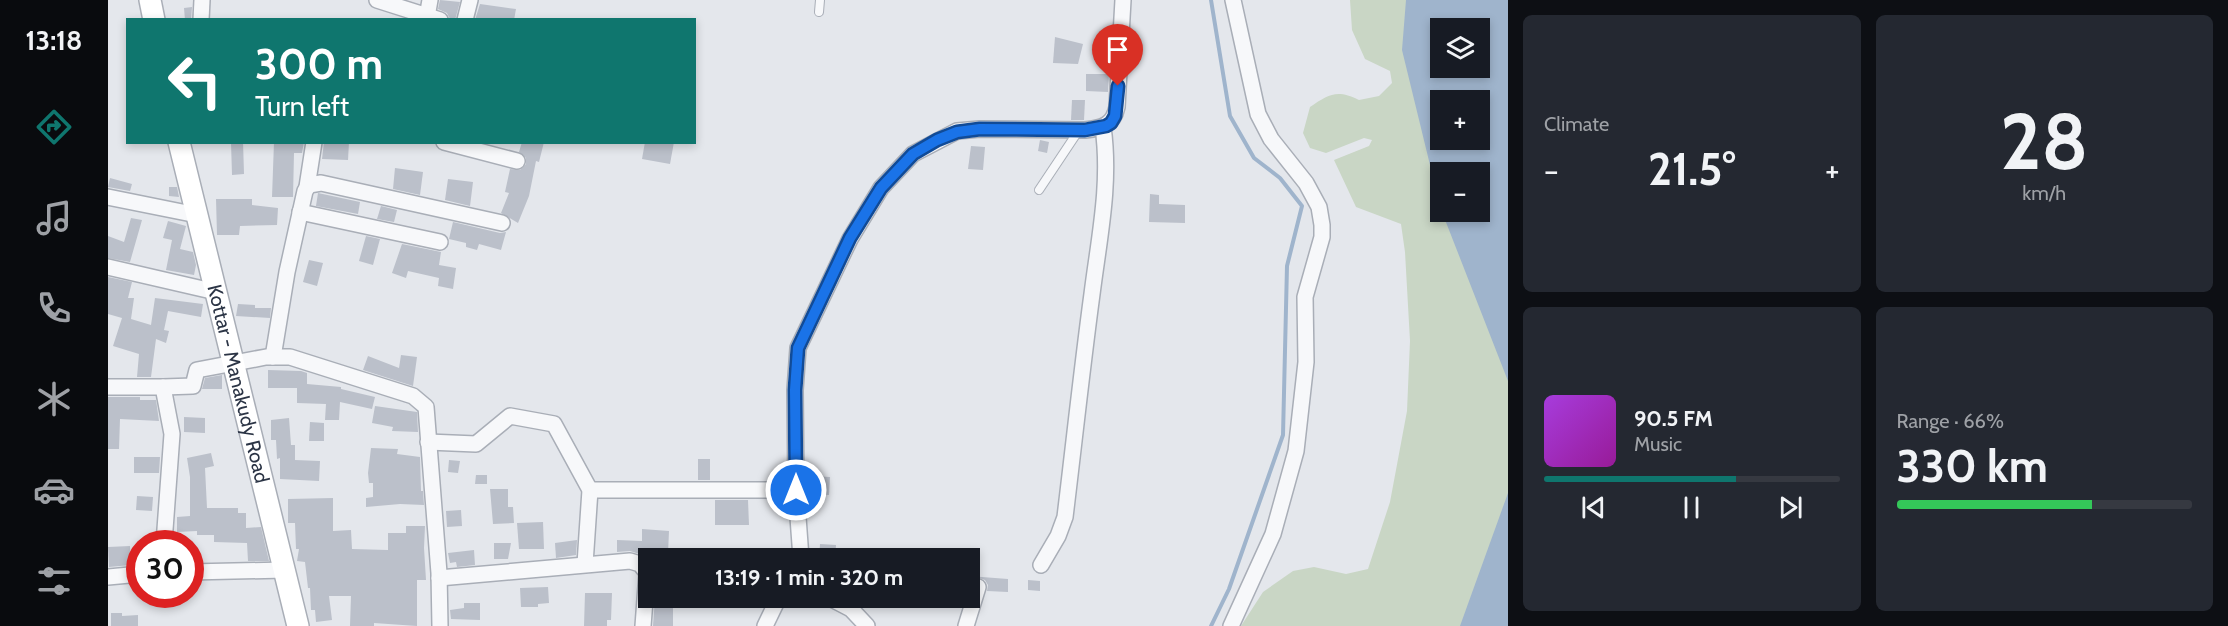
<!DOCTYPE html>
<meta charset="utf-8">
<style>
:root{--surface:#171b24;--page:#242831;--text:#f1f3f6;--muted:#9ea1a6;--line:#363941;--accent:#0f766e}
body{margin:0;font-family:Cabin,sans-serif;background:var(--page);color:var(--text);height:100vh;display:flex;flex-direction:column;font-size:22px;white-space:nowrap}
*{box-sizing:border-box;margin:0}
p{font-size:20px;color:var(--muted)}
.icon{flex:none;width:33px;height:33px;fill:none;stroke:currentColor;stroke-width:2;stroke-linecap:round;stroke-linejoin:round}
.map{position:relative;flex:1;overflow:hidden}
.details{display:flex;flex-direction:column;gap:15px;padding:15px;background:#0d0f14;width:720px}
.details>*{flex:none}
.banner{position:absolute;left:18px;top:18px;width:570px;height:126px;border-radius:0px;box-shadow:0 3px 9px #0003;background:#0f766e;color:#fff;overflow:hidden}
.buttons{position:absolute;left:1322px;top:18px;display:grid;gap:12px}
.buttons a{display:grid;place-items:center;width:60px;height:60px;border-radius:0px;background:var(--surface);box-shadow:0 3px 9px #0003;font-size:30px}
.speed{position:absolute;left:18px;top:530px;display:flex;gap:12px;font-size:30px;font-weight:700;text-align:center}
.speed>*{display:grid;place-content:center;width:78px;height:78px;border-radius:50%;background:var(--surface);box-shadow:0 3px 9px #0003;line-height:1}
.speed .limit{border:9px solid #d22;background:#fff;color:#111}
.pin{position:absolute;display:grid;place-items:center;width:51px;height:51px;color:#fff;margin:-62px -26px;border-radius:50% 50% 50% 0;rotate:-45deg;box-shadow:0 0 6px #0007}
.pin .icon{rotate:45deg}
.me{position:absolute;width:66px;margin:-33px;rotate:0deg;stroke-linejoin:round;filter:drop-shadow(0 0 4px #0008)}
.turn{display:flex;align-items:center;gap:21px;height:126px;padding:0 30px;font-size:27px}
.turn .icon{width:78px;height:78px;stroke-width:2.5}
.turn b{display:block;font-size:42px;line-height:51px}
.big{font-size:45px;font-weight:800;line-height:1.1}
.details .widget{flex:1;display:flex;flex-direction:column;justify-content:center;gap:9px;min-width:0;padding:0 21px;border-radius:9px;background:var(--page)}
.details .dial{align-items:center;gap:0}
.dial b{font-size:78px;line-height:1}
.song{display:flex;align-items:center;gap:18px}
.cover{width:72px;height:72px;border-radius:9px;background:linear-gradient(135deg,hsl(280 70% 55%),hsl(300 70% 35%))}
.played{height:6px;border-radius:3px;background:linear-gradient(90deg,var(--accent) 65%,var(--line) 65%)}
.keys{display:flex;justify-content:space-around;direction:ltr}
.heat{display:flex;justify-content:space-between;align-items:center;font-size:33px;direction:ltr}
.charge{height:9px;border-radius:4px;background:linear-gradient(90deg,#34c759 66%,var(--line) 0)}
.details .tiles{flex:1;display:grid;gap:15px;grid-template-columns:repeat(2,1fr)}
.trip{position:absolute;left:530px;top:548px;width:342px;height:60px;border-radius:0px;background:var(--surface);box-shadow:0 3px 9px #0003;font-weight:800;line-height:60px;text-align:center}
main{display:flex;flex:1;min-height:0}
.dock{display:flex;flex-direction:column;width:108px;justify-content:space-around;align-items:center;background:#090b0e;color:var(--muted)}
.dock .icon{width:42px;height:42px}
.dock .selected{color:var(--accent)}
.dock b{font-size:27px;color:var(--text)}
.map>svg:first-child{display:block}
.green{fill:#c9d6c5;fill-rule:evenodd}
.water{fill:#9fb4cc;fill-rule:evenodd}
.lines{fill:none;stroke-linecap:round;stroke-linejoin:round}
.stream{stroke:#9fb4cc;stroke-width:4}
.building{fill:#bbc0ca}
.lane-casing{stroke:#a9aeb7;stroke-width:10}
.street-casing{stroke:#a9aeb7;stroke-width:18}
.secondary-casing{stroke:#a9aeb7;stroke-width:24}
.lane{stroke:#f7f8fa;stroke-width:8}
.street{stroke:#f7f8fa;stroke-width:15}
.secondary{stroke:#fff;stroke-width:21}
.route-casing{stroke:#114b97;stroke-width:15}
.route{stroke:#1a73e8;stroke-width:10}
.labels{text-anchor:middle;dominant-baseline:central;stroke-width:6;stroke-linejoin:round;paint-order:stroke}
.street-label{font-size:20px;fill:#2b3445;stroke:#f4f6f9}
</style>
<main>
<nav class="dock">
<b>13:18</b>
<svg class="icon selected" aria-label="directions" viewBox="0 0 24 24"><path d="M12 3l9 9-9 9-9-9zM9 14v-3h6M13 9l2 2-2 2"/></svg>
<svg class="icon" aria-label="music" viewBox="0 0 24 24"><path d="M9 18V5l10-2v13"/><circle cx="6" cy="18" r="3"/><circle cx="16" cy="16" r="3"/></svg>
<svg class="icon" aria-label="phone" viewBox="0 0 24 24"><path d="M5 4h4l2 5-3 2q2 4 5 5l2-3 5 2v4C11 20 4 13 5 4z"/></svg>
<svg class="icon" aria-label="climate" viewBox="0 0 24 24"><path d="M12 3v18M4 7l16 10M4 17L20 7"/></svg>
<svg class="icon" aria-label="car" viewBox="0 0 24 24"><path d="M5 17H2v-5l4-1 3-4h7l3 4 3 1v5h-3M9 17h6M6 11h13"/><circle cx="7" cy="17" r="2"/><circle cx="17" cy="17" r="2"/></svg>
<svg class="icon" aria-label="filters" viewBox="0 0 24 24"><path d="M4 7h16M4 17h16"/><circle cx="9" cy="7" r="2"/><circle cx="15" cy="17" r="2"/></svg>
</nav>
<div class="map">
<svg width="1400" height="626" viewBox="0 0 1400 626">
<rect width="100%" height="100%" fill="#e4e7ec"/>
<path class="green" d="M 1242,0 L 1400,0 L 1400,626 L 1133,626 L 1155,592 L 1185,571 L 1206,567 L 1238,574 L 1260,569 L 1282,502 L 1299,411 L 1302,341 L 1297,252 L 1293,224 L 1248,207 L 1226,160 L 1261,146 L 1264,140 L 1256,138 L 1218,153 L 1202,148 L 1195,133 L 1202,107 C 1221,94 1229,89 1251,100 L 1271,96 L 1284,83 L 1282,71 L 1257,59 L 1244,30 ZM 1332,28 L 1371,28 L 1371,68 L 1332,68 ZM 1332,100 L 1371,100 L 1371,140 L 1332,140 ZM 1332,172 L 1371,172 L 1371,212 L 1332,212 Z"/>
<g class="water">
<path d="M 1298,0 L 1400,0 L 1400,381 L 1334,212 L 1371,212 L 1371,172 L 1332,172 L 1332,206 L 1294,50 ZM 1332,28 L 1371,28 L 1371,68 L 1332,68 ZM 1332,100 L 1371,100 L 1371,140 L 1332,140 Z"/>
<path d="M 1400,493 L 1400,626 L 1352,626 Z"/>
</g>
<g class="lines">
<path class="stream" d="M 1103,626 L 1121,589 L 1175,435 L 1179,266 L 1194,206 L 1172,178 L 1146,158 L 1122,116 L 1103,0"/>
</g>
<g class="building">
<path d="M 332,0 L 352,2 L 347,20 L 342,19 L 339,13 L 330,9 Z"/>
<path d="M 372,4 L 408,9 L 406,20 L 367,20 Z"/>
<path d="M 84,7 L 83,20 L 77,20 L 76,8 Z"/>
<path d="M 947,37 L 975,44 L 970,64 L 945,63 Z"/>
<path d="M 978,74 L 1001,74 L 1000,92 L 978,91 Z"/>
<path d="M 964,100 L 977,100 L 976,120 L 963,120 Z"/>
<path d="M 932,140 L 941,142 L 939,153 L 930,151 Z"/>
<path d="M 123,142 L 135,142 L 136,174 L 124,175 Z"/>
<path d="M 166,142 L 196,142 L 194,153 L 186,153 L 185,197 L 164,197 Z"/>
<path d="M 216,142 L 241,142 L 240,160 L 214,159 Z"/>
<path d="M 414,142 L 436,142 L 431,162 L 428,161 L 421,196 L 410,223 L 393,213 L 401,193 L 397,192 L 402,169 L 412,170 L 418,164 L 418,158 L 411,152 Z"/>
<path d="M 537,142 L 566,142 L 562,164 L 534,159 Z"/>
<path d="M 863,146 L 877,147 L 875,170 L 860,169 Z"/>
<path d="M 287,168 L 315,172 L 312,195 L 285,189 Z"/>
<path d="M 2,178 L 24,184 L 22,191 L 0,187 Z"/>
<path d="M 340,179 L 365,182 L 362,206 L 337,200 Z"/>
<path d="M 61,187 L 69,187 L 71,197 L 61,196 Z"/>
<path d="M 210,193 L 252,202 L 250,214 L 208,206 Z"/>
<path d="M 1042,194 L 1051,195 L 1051,204 L 1077,205 L 1077,223 L 1041,222 Z"/>
<path d="M 108,199 L 144,199 L 144,205 L 170,208 L 169,225 L 132,226 L 131,235 L 109,235 Z"/>
<path d="M 273,206 L 289,210 L 286,222 L 269,219 Z"/>
<path d="M 23,218 L 34,220 L 22,262 L 0,258 L 0,236 L 16,242 Z"/>
<path d="M 60,221 L 78,226 L 72,249 L 85,252 L 88,265 L 86,275 L 58,270 L 64,240 L 55,238 Z"/>
<path d="M 345,222 L 392,233 L 398,232 L 393,250 L 371,244 L 369,250 L 358,247 L 358,243 L 341,239 Z"/>
<path d="M 258,236 L 272,239 L 265,265 L 251,261 Z"/>
<path d="M 294,244 L 333,252 L 331,265 L 348,268 L 345,289 L 330,286 L 331,278 L 300,271 L 298,278 L 284,273 Z"/>
<path d="M 201,260 L 215,263 L 209,286 L 195,282 Z"/>
<path d="M 0,277 L 24,282 L 20,298 L 26,298 L 23,319 L 43,325 L 47,298 L 95,304 L 93,317 L 60,311 L 56,330 L 61,331 L 58,343 L 48,339 L 43,377 L 29,377 L 31,354 L 5,346 L 14,318 L 0,314 Z"/>
<path d="M 130,304 L 147,305 L 147,308 L 163,308 L 162,318 L 128,316 Z"/>
<path d="M 293,355 L 309,357 L 305,386 L 255,370 L 260,356 L 291,368 Z"/>
<path d="M 160,370 L 193,371 L 199,373 L 199,384 L 233,387 L 233,389 L 267,397 L 264,409 L 232,402 L 231,420 L 217,420 L 218,404 L 189,403 L 189,388 L 160,388 Z"/>
<path d="M 114,375 L 114,389 L 94,389 L 97,378 Z"/>
<path d="M 0,397 L 32,397 L 32,400 L 48,400 L 51,421 L 12,419 L 11,449 L 0,449 Z"/>
<path d="M 267,406 L 309,412 L 310,432 L 284,431 L 285,427 L 264,423 Z"/>
<path d="M 76,417 L 97,418 L 97,433 L 76,432 Z"/>
<path d="M 181,418 L 183,445 L 187,445 L 187,460 L 212,461 L 211,481 L 172,479 L 172,458 L 169,459 L 168,440 L 163,440 L 163,420 Z"/>
<path d="M 202,422 L 216,423 L 216,441 L 201,441 Z"/>
<path d="M 263,448 L 290,449 L 289,454 L 312,457 L 313,491 L 315,491 L 316,505 L 292,504 L 258,507 L 258,498 L 265,497 L 265,483 L 261,483 L 260,473 Z"/>
<path d="M 103,453 L 106,466 L 97,468 L 99,508 L 130,508 L 130,513 L 138,513 L 138,528 L 153,527 L 161,561 L 140,561 L 139,543 L 106,542 L 106,535 L 89,535 L 89,531 L 69,532 L 69,517 L 82,516 L 82,477 L 79,458 Z"/>
<path d="M 26,457 L 52,457 L 51,473 L 26,473 Z"/>
<rect x="590" y="459" width="12" height="21"/>
<path d="M 341,460 L 352,461 L 350,473 L 340,472 Z"/>
<path d="M 368,475 L 379,475 L 379,484 L 367,484 Z"/>
<path d="M 704,476 L 722,477 L 721,495 L 703,494 Z"/>
<path d="M 382,489 L 400,489 L 400,507 L 405,507 L 406,523 L 385,524 Z"/>
<path d="M 29,496 L 45,497 L 44,511 L 28,510 Z"/>
<path d="M 225,498 L 225,531 L 243,530 L 244,549 L 280,550 L 280,533 L 298,533 L 298,526 L 317,526 L 316,548 L 318,580 L 309,580 L 309,626 L 266,623 L 266,626 L 242,626 L 243,596 L 221,596 L 224,620 L 208,622 L 207,610 L 203,610 L 202,588 L 200,588 L 197,562 L 189,561 L 191,549 L 188,549 L 187,523 L 180,523 L 180,499 Z"/>
<path d="M 607,500 L 640,500 L 641,525 L 607,525 Z"/>
<path d="M 353,510 L 354,526 L 339,527 L 338,511 Z"/>
<path d="M 435,522 L 436,549 L 411,549 L 409,523 Z"/>
<path d="M 534,529 L 561,531 L 560,554 L 532,554 L 522,551 L 509,552 L 509,540 L 534,541 Z"/>
<path d="M 469,540 L 468,555 L 448,558 L 447,543 Z"/>
<path d="M 386,543 L 403,543 L 400,559 L 386,559 Z"/>
<path d="M 712,544 L 728,545 L 727,558 L 711,558 Z"/>
<path d="M 22,546 L 23,565 L 1,567 L 0,547 Z"/>
<path d="M 366,550 L 367,565 L 349,567 L 348,562 L 342,563 L 340,553 Z"/>
<path d="M 861,576 L 900,579 L 900,592 L 879,591 L 880,585 L 877,580 L 868,577 L 861,583 Z"/>
<path d="M 920,580 L 932,581 L 932,591 L 920,590 Z"/>
<path d="M 440,587 L 441,603 L 430,604 L 430,607 L 413,607 L 412,588 Z"/>
<path d="M 477,593 L 504,593 L 503,620 L 499,620 L 499,626 L 476,626 Z"/>
<path d="M 547,597 L 565,599 L 565,626 L 545,626 Z"/>
<path d="M 356,603 L 372,603 L 372,620 L 343,619 L 342,610 L 356,608 Z"/>
<path d="M 3,613 L 14,613 L 14,616 L 30,615 L 30,626 L 3,626 Z"/>
</g>
<g class="lines">
<defs>
<g id="lane">
<path d="M 711,12 L 712,0"/>
<path d="M 931,190 L 971,130"/>
</g>
<g id="street">
<path d="M 269,0 L 332,20"/>
<path d="M 319,17 L 322,0"/>
<path d="M 93,20 L 94,0"/>
<path d="M 357,20 L 362,0"/>
<path d="M 336,142 L 409,161"/>
<path d="M 199,187 L 206,142"/>
<path d="M 0,197 L 89,215"/>
<path d="M 192,212 L 332,242"/>
<path d="M 0,267 L 108,292"/>
<path d="M 165,357 L 179,272 L 197,191 L 201,185 L 213,183 L 394,223"/>
<path d="M 0,387 L 55,387 L 64,434 L 56,543"/>
<path d="M 55,387 L 85,386 L 89,370 L 158,357 L 182,357 L 305,396 L 318,407 L 331,573 L 332,626"/>
<path d="M 320,442 L 368,444 L 402,416 L 446,424 L 482,490 L 477,564"/>
<path d="M 482,490 L 688,490"/>
<path d="M 693,558 L 688,490 L 687,390 L 690,348 L 742,239 L 773,188 L 805,154 L 849,131 L 872,129 L 977,130 C 994,128 1005,126 1009,107 L 1015,0"/>
<path d="M 933,565 L 950,536 L 957,517 C 966,443 974,368 984,294 C 991,238 1003,184 995,127"/>
<path d="M 82,572 L 177,570"/>
<path d="M 0,577 L 32,574"/>
<path d="M 331,578 L 522,561 L 532,564 L 539,573 L 535,626"/>
<path d="M 720,597 L 743,609 L 759,626"/>
<path d="M 657,626 L 669,601 L 676,597"/>
<path d="M 858,626 L 870,587"/>
<path d="M 1123,626 L 1165,534 L 1188,451 L 1198,362 L 1197,297 L 1214,237 L 1214,225 L 1211,207 L 1198,183 L 1163,139 L 1150,114 L 1125,0"/>
</g>
<g id="secondary">
<path d="M 42,0 L 46,20"/>
<path id="s1" d="M 71,142 L 190,626"/>
</g>
</defs>
<use href="#lane" class="lane-casing"/>
<use href="#street" class="street-casing"/>
<use href="#secondary" class="secondary-casing"/>
<use href="#lane" class="lane"/>
<use href="#street" class="street"/>
<use href="#secondary" class="secondary"/>
</g>
<g class="lines">
<defs>
<path id="route" d="M 688,490 L 687,390 L 690,348 L 742,238 L 773,188 L 805,154 L 829,140 L 849,132 L 872,129 L 977,130 L 998,126 L 1003,123 L 1007,116 L 1010,86"/>
</defs>
<use href="#route" class="route-casing"/>
<use href="#route" class="route"/>
</g>
<g class="labels">
<g class="street-label">
<text stroke="none"><textPath href="#s1" startOffset="249">Kottar - Manakudy Road</textPath></text>
</g>
</g>
</svg>
<div class="buttons">
<a><svg class="icon" aria-label="layers" viewBox="0 0 24 24"><path d="M12 4l9 5-9 5-9-5zM3 14l9 5 9-5"/></svg></a>
<a>+</a>
<a>−</a>
</div>
<div class="speed"><div class="limit">30</div></div>
<div class="pin" style="left:1010px;top:86px;background:#d93025"><svg class="icon" aria-label="arrive" viewBox="0 0 24 24"><path d="M6 21V4h12l-3 4 3 4H6"/></svg></div>
<svg class="me" style="left:688px;top:490px" viewBox="-20 -20 40 40"><circle r="17" fill="#1a73e8" stroke="#fff" stroke-width="3"/><path d="M0-11L8 9 0 5-8 9z" fill="#fff"/></svg>
<div class="trip">13:19 · 1 min · 320 m</div>
<div class="banner">
<div class="turn"><svg class="icon" aria-label="left" viewBox="0 0 24 24"><path d="M17 20v-9H6M10 6l-5 5 5 5"/></svg><div><b>300 m</b>Turn left</div></div>
</div>
</div>
<section class="details">
<div class="tiles">
<div class="widget"><p>Climate</p>
<div class="heat"><a>−</a><b class="big">21.5°</b><a>+</a></div>
</div>
<div class="widget dial"><b>28</b><p>km/h</p></div>
<div class="widget">
<div class="song"><i class="cover"></i><div><b>90.5 FM</b><p>Music</p></div></div>
<div class="played"></div>
<div class="keys"><svg class="icon" aria-label="previous" viewBox="0 0 24 24"><path d="M18 5L8 12l10 7zM5 5v14"/></svg><svg class="icon" aria-label="pause" viewBox="0 0 24 24"><path d="M8 5v14M16 5v14"/></svg><svg class="icon" aria-label="next" viewBox="0 0 24 24"><path d="M6 5l10 7-10 7zM19 5v14"/></svg></div>
</div>
<div class="widget"><p>Range · 66%</p><b class="big">330 km</b><div class="charge"></div></div>
</div>
</section>
</main>
